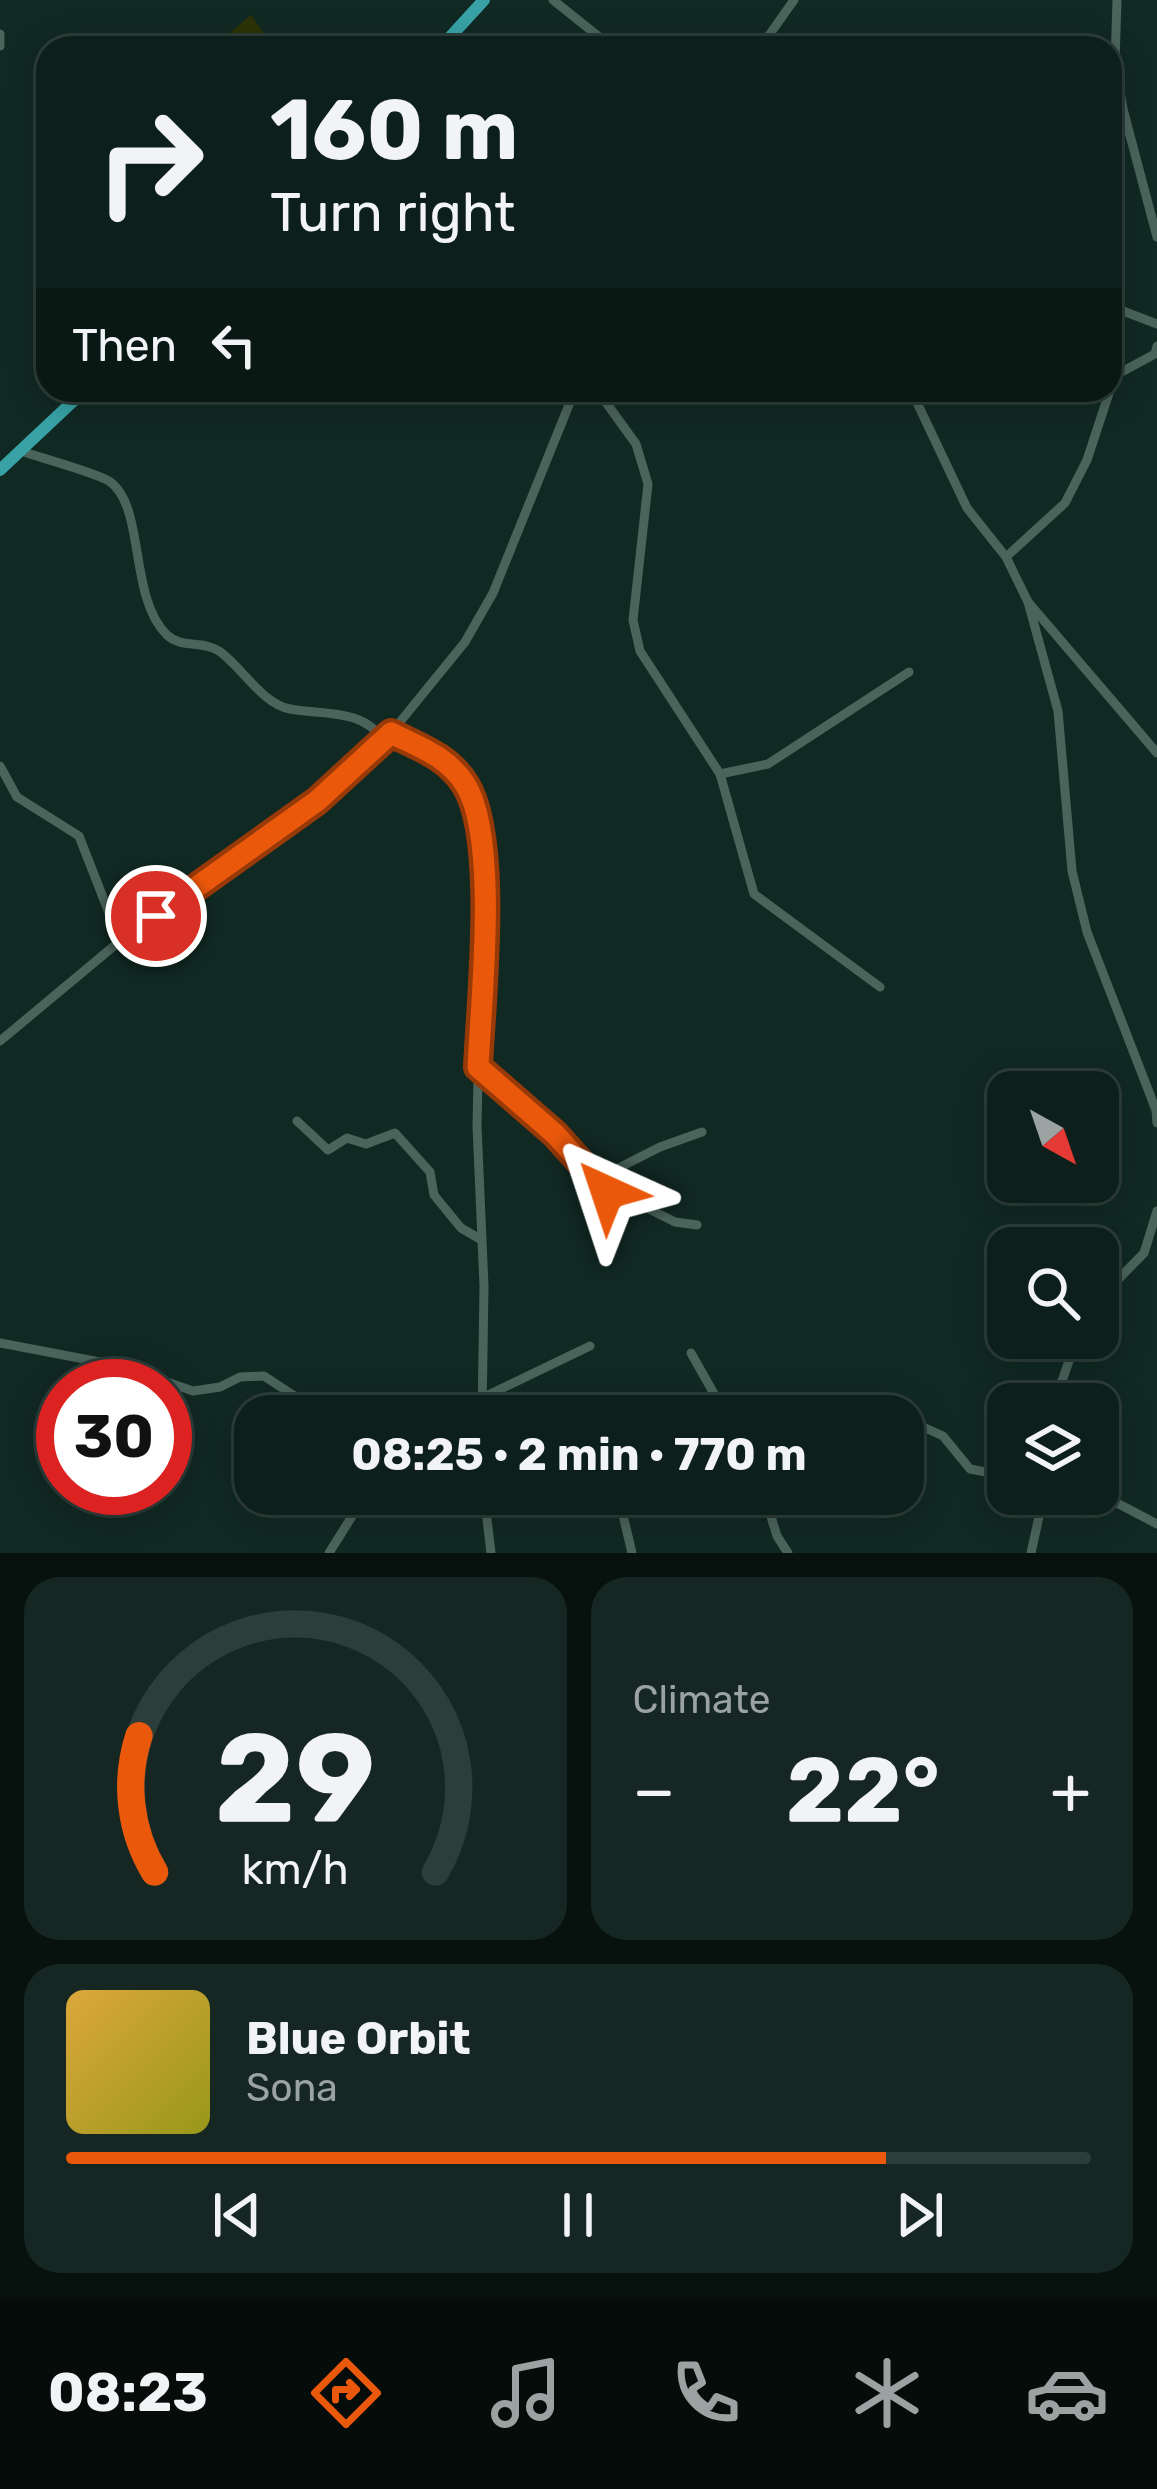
<!DOCTYPE html>
<meta charset="utf-8">
<style>
:root{--surface:#0d1f1a;--page:#162723;--text:#f1f3f6;--muted:#9aa2a2;--line:#2d3d39;--accent:#ea580c}
body{margin:0;font-family:Rubik,sans-serif;background:var(--page);color:var(--text);height:100vh;display:flex;flex-direction:column;font-size:45px;white-space:nowrap}
*{box-sizing:border-box;margin:0}
p{font-size:39px;color:var(--muted)}
.icon{flex:none;width:66px;height:66px;fill:none;stroke:currentColor;stroke-width:2;stroke-linecap:round;stroke-linejoin:round}
.map{position:relative;height:1553px;overflow:hidden}
.side{display:flex;flex-direction:column;gap:24px;padding:24px;background:#07110e;flex:1}
.side>*{flex:none}
.top-card{position:absolute;left:36px;top:36px;width:1086px;height:366px;border-radius:36px;box-shadow:0 6px 30px #0003,0 0 0 3px var(--line);background:#0d1f1a;color:var(--text);overflow:hidden}
.needle{width:78px;rotate:140deg}
.buttons{position:absolute;left:987px;top:1071px;display:grid;gap:24px}
.buttons a{display:grid;place-items:center;width:132px;height:132px;border-radius:24px;background:var(--surface);box-shadow:0 6px 30px #0003,0 0 0 3px var(--line);font-size:60px}
.speed{position:absolute;left:36px;top:1359px;display:flex;gap:24px;font-size:60px;font-weight:700;text-align:center}
.speed>*{display:grid;place-content:center;width:156px;height:156px;border-radius:50%;background:var(--surface);box-shadow:0 6px 30px #0003,0 0 0 3px var(--line);line-height:1}
.speed .limit{border:18px solid #d22;background:#fff;color:#111}
.pin{position:absolute;display:grid;place-items:center;width:102px;height:102px;color:#fff;margin:-51px;border:6px solid #fff;border-radius:50%;box-shadow:0 3px 12px #0007}
.me{position:absolute;width:132px;margin:-66px;rotate:318deg;stroke-linejoin:round;filter:drop-shadow(0 0 9px #0008)}
.turn{display:flex;align-items:center;gap:42px;height:252px;padding:0 36px;font-size:54px}
.turn .icon{width:156px;height:156px;stroke-width:2.5}
.turn b{display:block;font-size:84px;line-height:102px}
.then{display:flex;align-items:center;height:114px;padding:0 36px;background:#0003;gap:24px;font-size:45px}
.big{font-size:90px;font-weight:700;line-height:1.1}
.side .card{flex:1;display:flex;flex-direction:column;justify-content:center;gap:18px;min-width:0;padding:0 42px;border-radius:36px;background:var(--page)}
.side .dial{align-items:center;gap:0}
.dial svg{height:312px;overflow:visible;fill:none;stroke:var(--line);stroke-width:7;stroke-linecap:round;text-anchor:middle}
.dial text{fill:var(--text);stroke:none}
.song{display:flex;align-items:center;gap:36px}
.cover{width:144px;height:144px;border-radius:18px;background:linear-gradient(135deg,hsl(40 70% 55%),hsl(60 70% 35%))}
.played{height:12px;border-radius:6px;background:linear-gradient(90deg,var(--accent) 80%,var(--line) 80%)}
.keys{display:flex;justify-content:space-around;direction:ltr}
.heat{display:flex;justify-content:space-between;align-items:center;font-size:66px;direction:ltr}
.side .tiles{flex:1;display:grid;gap:24px;grid-template-columns:1fr 1fr}
.card:last-child{grid-column:span 2}
.trip{position:absolute;left:234px;top:1395px;width:690px;height:120px;border-radius:36px;background:var(--surface);box-shadow:0 6px 30px #0003,0 0 0 3px var(--line);font-weight:700;line-height:120px;text-align:center}
.menu{display:flex;height:192px;justify-content:space-around;align-items:center;background:#050c0a;color:var(--muted)}
.menu .icon{width:84px;height:84px}
.menu .active{color:var(--accent)}
.menu b{font-size:54px;color:var(--text)}
.map>svg:first-child{display:block}
.green{fill:#2d3307}
.lines{fill:none;stroke-linecap:round;stroke-linejoin:round}
.minor{stroke:#4a645c;stroke-width:9}
.major{stroke:#38a2a6;stroke-width:12}
.route-casing{stroke:#983908;stroke-width:30}
.route{stroke:#ea580c;stroke-width:21}
</style>
<div class="map">
<svg width="1157" height="1553" viewBox="0 0 1157 1553">
<rect width="100%" height="100%" fill="#112923"/>
<path class="green" d="M 251,15 L 275,48 L 211,48 Z"/>
<g class="lines">
<g class="minor">
<path d="M 553,0 L 613,48"/>
<path d="M 1117,0 L 1115,63 L 1123,109 L 1157,237"/>
<path d="M 0,34 L 0,46"/>
<path d="M 760,48 L 794,0"/>
<path d="M 1110,306 L 1157,324"/>
<path d="M 597,390 L 636,444 L 648,484 L 633,620 L 640,651 L 720,774 L 754,894 L 880,987"/>
<path d="M 911,390 L 967,508 L 1006,557 L 1028,602 L 1058,711 L 1072,871 L 1087,932 L 1156,1110 L 1157,1123"/>
<path d="M 1110,390 L 1114,376 L 1155,354 L 1157,346"/>
<path d="M 21,451 C 41,458 94,472 109,481 C 146,506 128,597 167,635 C 182,649 202,640 219,651 C 242,667 262,704 290,709 C 321,715 363,708 383,740"/>
<path d="M 1006,557 L 1065,503 L 1087,460 L 1110,390"/>
<path d="M 1028,602 L 1157,753"/>
<path d="M 0,766 L 17,797 L 79,836 L 120,941"/>
<path d="M 720,774 L 768,764 L 909,672"/>
<path d="M 0,1041 L 120,941 L 317,801 L 387,736"/>
<path d="M 479,1067 L 555,1134 L 617,1201 L 645,1207 L 675,1222 L 697,1225"/>
<path d="M 297,1121 L 328,1150 L 347,1138 L 366,1144 L 395,1133 L 430,1172 L 434,1195 L 461,1228 L 480,1239"/>
<path d="M 597,1179 L 660,1147 L 702,1132"/>
<path d="M 1098,1300 L 1144,1253 L 1157,1211"/>
<path d="M 0,1343 L 121,1366 L 193,1391 L 220,1387 L 240,1377 L 264,1376 L 325,1416"/>
<path d="M 691,1353 L 722,1408 L 732,1416"/>
<path d="M 482,1398 L 590,1346"/>
<path d="M 1054,1404 L 1077,1338"/>
<path d="M 731,1414 L 885,1406 L 900,1416"/>
<path d="M 482,1416 L 484,1286 L 477,1126 L 483,845 C 472,774 451,764 391,733 L 465,642 L 493,593 L 575,390"/>
<path d="M 903,1418 L 943,1436 L 970,1469 L 1008,1476"/>
<path d="M 1098,1493 L 1157,1524"/>
<path d="M 484,1494 L 491,1553"/>
<path d="M 618,1494 L 632,1553"/>
<path d="M 764,1494 L 777,1536 L 788,1553"/>
<path d="M 329,1553 L 366,1494"/>
<path d="M 1031,1553 L 1044,1494"/>
</g>
<g class="major">
<path d="M 440,48 L 484,0"/>
<path d="M 0,470 L 85,390"/>
</g>
</g>
<g class="lines">
<defs>
<path id="route" d="M 156,916 L 317,801 L 391,733 C 419,747 447,756 465,784 C 499,837 481,1001 478,1067 L 555,1134 L 607,1192"/>
</defs>
<use href="#route" class="route-casing"/>
<use href="#route" class="route"/>
</g>
</svg>
<div class="buttons">
<a><svg class="needle" viewBox="-14 -14 28 28"><path d="M0-13l5 13h-10z" fill="#e53935"/><path d="M0 13l5-13h-10z" fill="#9aa2a2"/></svg></a>
<a><svg class="icon" aria-label="search" viewBox="0 0 24 24"><circle cx="10" cy="10" r="6"/><path d="M15 15l6 6"/></svg></a>
<a><svg class="icon" aria-label="layers" viewBox="0 0 24 24"><path d="M12 4l9 5-9 5-9-5zM3 14l9 5 9-5"/></svg></a>
</div>
<div class="speed"><div class="limit">30</div></div>
<div class="pin" style="left:156px;top:916px;background:#d93025"><svg class="icon" aria-label="arrive" viewBox="0 0 24 24"><path d="M6 21V4h12l-3 4 3 4H6"/></svg></div>
<svg class="me" style="left:607px;top:1192px" viewBox="-20 -20 40 40"><path d="M0-17L14 15 0 8-14 15z" fill="#ea580c" stroke="#fff" stroke-width="4"/></svg>
<div class="trip">08:25 · 2 min · 770 m</div>
<div class="top-card">
<div class="turn"><svg class="icon" aria-label="right" viewBox="0 0 24 24"><path d="M7 20v-9h11M14 6l5 5-5 5"/></svg><div><b>160 m</b>Turn right</div></div>
<div class="then">Then<svg class="icon" aria-label="left" viewBox="0 0 24 24"><path d="M17 20v-9H6M10 6l-5 5 5 5"/></svg></div>
</div>
</div>
<section class="side">
<div class="tiles">
<div class="card dial"><svg viewBox="0 0 100 80">
<path d="M14 69A42 42 0 1 1 86 69"/>
<path d="M14 69A42 42 0 0 1 10 34" stroke="#ea580c"/>
<text x="50" y="56" font-size="32" font-weight="700">29</text>
<text x="50" y="72" font-size="11">km/h</text>
</svg></div>
<div class="card"><p>Climate</p>
<div class="heat"><a>−</a><b class="big">22°</b><a>+</a></div>
</div>
<div class="card">
<div class="song"><i class="cover"></i><div><b>Blue Orbit</b><p>Sona</p></div></div>
<div class="played"></div>
<div class="keys"><svg class="icon" aria-label="previous" viewBox="0 0 24 24"><path d="M18 5L8 12l10 7zM5 5v14"/></svg><svg class="icon" aria-label="pause" viewBox="0 0 24 24"><path d="M8 5v14M16 5v14"/></svg><svg class="icon" aria-label="next" viewBox="0 0 24 24"><path d="M6 5l10 7-10 7zM19 5v14"/></svg></div>
</div>
</div>
</section>
<nav class="menu">
<b>08:23</b>
<svg class="icon active" aria-label="directions" viewBox="0 0 24 24"><path d="M12 3l9 9-9 9-9-9zM9 14v-3h6M13 9l2 2-2 2"/></svg>
<svg class="icon" aria-label="music" viewBox="0 0 24 24"><path d="M9 18V5l10-2v13"/><circle cx="6" cy="18" r="3"/><circle cx="16" cy="16" r="3"/></svg>
<svg class="icon" aria-label="phone" viewBox="0 0 24 24"><path d="M5 4h4l2 5-3 2q2 4 5 5l2-3 5 2v4C11 20 4 13 5 4z"/></svg>
<svg class="icon" aria-label="climate" viewBox="0 0 24 24"><path d="M12 3v18M4 7l16 10M4 17L20 7"/></svg>
<svg class="icon" aria-label="car" viewBox="0 0 24 24"><path d="M5 17H2v-5l4-1 3-4h7l3 4 3 1v5h-3M9 17h6M6 11h13"/><circle cx="7" cy="17" r="2"/><circle cx="17" cy="17" r="2"/></svg>
</nav>
